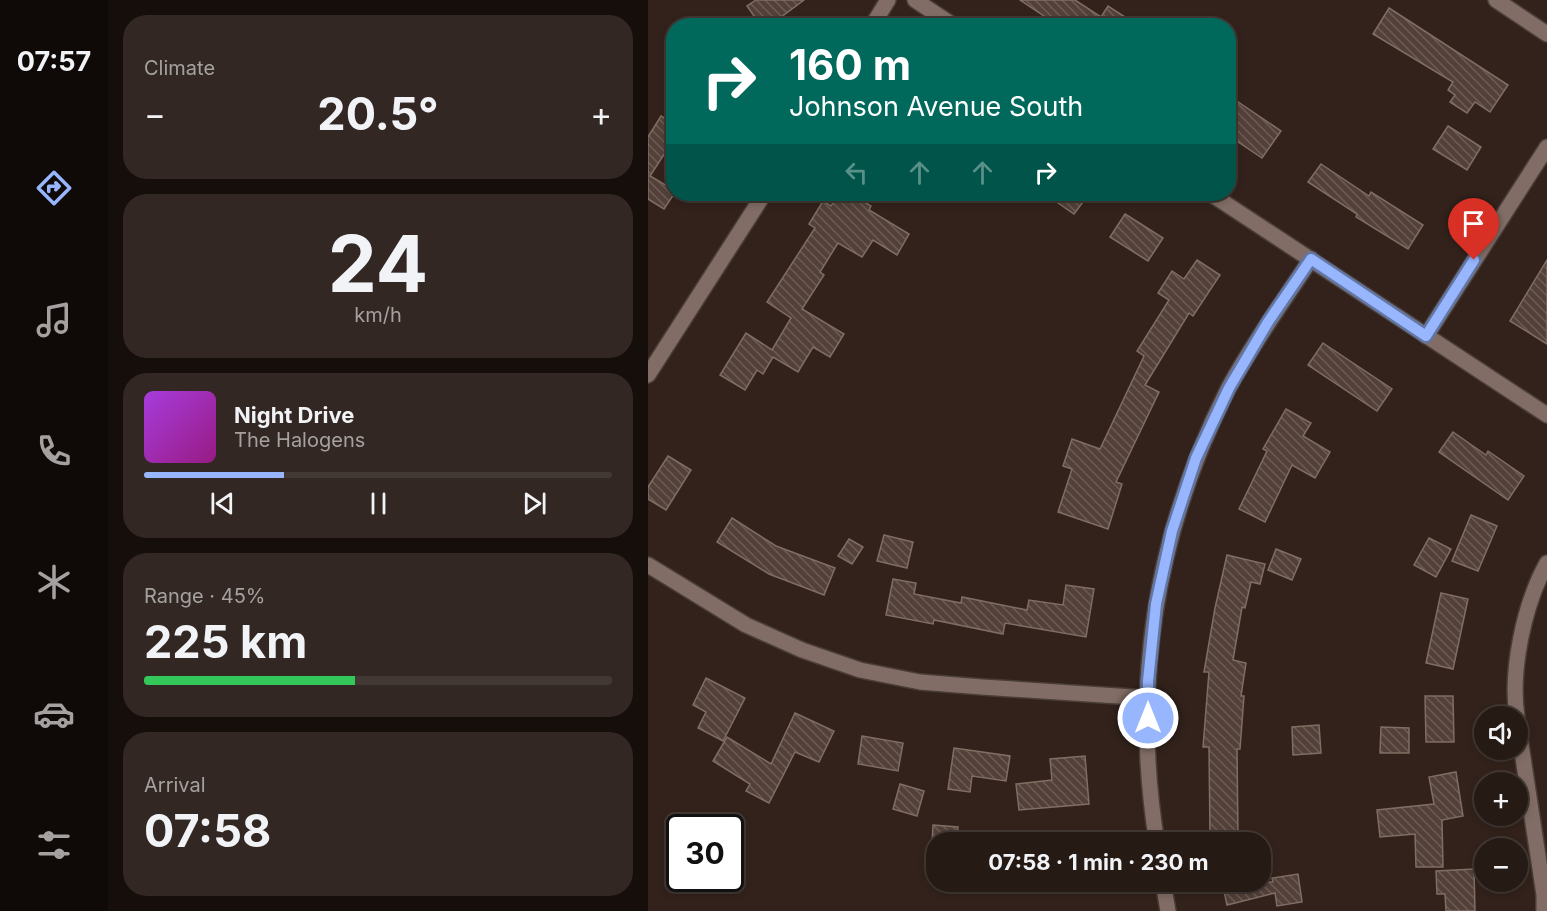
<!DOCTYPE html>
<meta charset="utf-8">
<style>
:root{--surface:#261a14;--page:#322722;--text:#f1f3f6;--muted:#a4a1a0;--line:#423834;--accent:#97b6fd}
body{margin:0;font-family:Inter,sans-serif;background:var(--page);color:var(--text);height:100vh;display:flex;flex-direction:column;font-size:22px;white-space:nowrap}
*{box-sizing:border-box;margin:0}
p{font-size:20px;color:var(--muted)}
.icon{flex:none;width:33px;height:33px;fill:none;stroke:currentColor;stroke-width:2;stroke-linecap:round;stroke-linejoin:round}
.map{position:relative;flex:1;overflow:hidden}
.drawer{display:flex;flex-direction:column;gap:15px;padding:15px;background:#150e0b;width:540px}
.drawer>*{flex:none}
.guide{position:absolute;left:18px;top:18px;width:570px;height:183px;border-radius:24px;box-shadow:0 3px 9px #0003,0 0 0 2px var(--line);background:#00695c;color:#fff;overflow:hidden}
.controls{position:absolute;left:826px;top:706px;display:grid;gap:12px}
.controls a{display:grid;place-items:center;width:54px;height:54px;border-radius:50%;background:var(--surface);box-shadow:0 3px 9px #0003,0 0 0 2px var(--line);font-size:30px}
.speed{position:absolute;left:18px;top:814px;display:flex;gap:12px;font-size:30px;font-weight:700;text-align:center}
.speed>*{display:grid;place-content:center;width:78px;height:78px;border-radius:50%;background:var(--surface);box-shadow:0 3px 9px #0003,0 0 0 2px var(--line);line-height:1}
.speed .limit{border:3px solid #111;border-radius:9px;background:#fff;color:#111}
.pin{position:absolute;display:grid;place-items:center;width:51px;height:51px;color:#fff;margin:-62px -26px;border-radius:50% 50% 50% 0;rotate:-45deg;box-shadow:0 0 6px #0007}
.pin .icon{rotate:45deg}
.me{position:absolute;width:66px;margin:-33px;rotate:0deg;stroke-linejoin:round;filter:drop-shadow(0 0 4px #0008)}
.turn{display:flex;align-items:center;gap:21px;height:126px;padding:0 24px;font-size:27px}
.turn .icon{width:78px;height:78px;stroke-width:2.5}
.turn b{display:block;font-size:42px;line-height:51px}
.lanes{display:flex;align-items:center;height:57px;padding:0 24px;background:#0003;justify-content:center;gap:30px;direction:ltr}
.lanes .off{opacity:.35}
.big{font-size:45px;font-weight:700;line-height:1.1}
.drawer .tile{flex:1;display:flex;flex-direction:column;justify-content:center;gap:9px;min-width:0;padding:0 21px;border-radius:24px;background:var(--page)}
.drawer .dial{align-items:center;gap:0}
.dial b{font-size:78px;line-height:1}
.song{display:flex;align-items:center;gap:18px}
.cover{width:72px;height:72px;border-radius:9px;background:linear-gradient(135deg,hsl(280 70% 55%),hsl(310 70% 35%))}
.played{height:6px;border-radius:3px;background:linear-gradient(90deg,var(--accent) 30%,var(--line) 30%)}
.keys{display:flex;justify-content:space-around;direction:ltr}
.heat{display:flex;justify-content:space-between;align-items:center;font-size:33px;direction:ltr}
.charge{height:9px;border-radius:4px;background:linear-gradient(90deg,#34c759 45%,var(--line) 0)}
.trip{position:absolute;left:278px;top:832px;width:345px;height:60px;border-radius:24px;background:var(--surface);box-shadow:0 3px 9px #0003,0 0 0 2px var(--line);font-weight:700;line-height:60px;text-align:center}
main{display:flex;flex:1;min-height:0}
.tab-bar{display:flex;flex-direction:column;width:108px;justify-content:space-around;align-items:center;background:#0f0a08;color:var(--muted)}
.tab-bar .icon{width:42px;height:42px}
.tab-bar .current{color:var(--accent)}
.tab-bar b{font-size:27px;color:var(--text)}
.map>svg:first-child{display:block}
.building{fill:url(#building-back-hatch);stroke:#806d64;stroke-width:1.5}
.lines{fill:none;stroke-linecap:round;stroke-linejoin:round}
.minor-casing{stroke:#4a3d37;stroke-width:18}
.minor{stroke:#816d65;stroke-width:15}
.route-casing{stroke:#6276a4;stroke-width:15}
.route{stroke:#97b6fd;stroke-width:10}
</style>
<main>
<nav class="tab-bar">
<b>07:57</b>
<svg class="icon current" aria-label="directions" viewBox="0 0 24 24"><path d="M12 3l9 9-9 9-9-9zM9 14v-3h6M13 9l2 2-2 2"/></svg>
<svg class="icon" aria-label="music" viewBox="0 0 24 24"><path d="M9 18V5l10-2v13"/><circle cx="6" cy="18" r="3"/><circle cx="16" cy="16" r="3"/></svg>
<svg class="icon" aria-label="phone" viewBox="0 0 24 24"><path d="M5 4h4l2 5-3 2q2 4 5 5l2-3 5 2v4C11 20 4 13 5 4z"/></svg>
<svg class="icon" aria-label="climate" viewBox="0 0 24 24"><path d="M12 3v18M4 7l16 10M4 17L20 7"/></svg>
<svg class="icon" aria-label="car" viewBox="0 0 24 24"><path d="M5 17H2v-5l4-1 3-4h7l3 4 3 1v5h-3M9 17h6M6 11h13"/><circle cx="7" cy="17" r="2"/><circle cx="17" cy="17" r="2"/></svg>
<svg class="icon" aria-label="filters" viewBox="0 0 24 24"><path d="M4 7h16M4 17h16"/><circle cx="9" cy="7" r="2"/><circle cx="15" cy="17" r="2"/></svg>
</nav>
<section class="drawer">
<div class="tile"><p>Climate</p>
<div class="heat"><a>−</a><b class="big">20.5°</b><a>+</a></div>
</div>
<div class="tile dial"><b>24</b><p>km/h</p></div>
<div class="tile">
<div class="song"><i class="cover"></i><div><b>Night Drive</b><p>The Halogens</p></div></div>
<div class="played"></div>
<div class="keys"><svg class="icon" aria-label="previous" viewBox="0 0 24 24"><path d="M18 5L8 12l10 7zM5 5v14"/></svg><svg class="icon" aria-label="pause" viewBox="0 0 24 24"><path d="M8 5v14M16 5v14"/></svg><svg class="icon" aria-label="next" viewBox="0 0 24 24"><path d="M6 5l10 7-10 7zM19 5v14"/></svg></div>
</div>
<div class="tile"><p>Range · 45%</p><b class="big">225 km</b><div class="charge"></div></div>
<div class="tile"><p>Arrival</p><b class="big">07:58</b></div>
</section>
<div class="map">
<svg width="899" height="911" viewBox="0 0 899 911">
<defs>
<pattern id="building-back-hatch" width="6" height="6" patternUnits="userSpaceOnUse" patternTransform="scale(1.5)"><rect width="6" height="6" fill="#534139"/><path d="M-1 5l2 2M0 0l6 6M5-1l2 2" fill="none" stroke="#6c5c55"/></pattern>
</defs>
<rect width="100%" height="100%" fill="#32221b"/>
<g class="building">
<path d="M 108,0 L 156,0 L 121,26 L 113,26 L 99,6 Z"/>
<path d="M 372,0 L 427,0 L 453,17 L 460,6 L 491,26 L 411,26 Z"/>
<path d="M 741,8 L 860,85 L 842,112 L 827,102 L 819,113 L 802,102 L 807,95 L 800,90 L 805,82 L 725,34 Z"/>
<path d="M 580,95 L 633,131 L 614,158 L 580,135 Z"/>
<path d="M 13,116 L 26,124 L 26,139 L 2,176 L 26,190 L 26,194 L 16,209 L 0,199 L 0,137 Z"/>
<path d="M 800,126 L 833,147 L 819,170 L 785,149 Z"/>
<path d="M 673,164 L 721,196 L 723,192 L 775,225 L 760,249 L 708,217 L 709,214 L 660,182 Z"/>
<path d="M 191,194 L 203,194 L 223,206 L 221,210 L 261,234 L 249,255 L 225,240 L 214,257 L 190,243 L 172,272 L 176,275 L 154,309 L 196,334 L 182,357 L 165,347 L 150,372 L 125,357 L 115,374 L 109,370 L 97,390 L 72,375 L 98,333 L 124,350 L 143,318 L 119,302 L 167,228 L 161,224 L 175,201 L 183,206 Z"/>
<path d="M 397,194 L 441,194 L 426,214 Z"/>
<path d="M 477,214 L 515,238 L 500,261 L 462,237 Z"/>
<path d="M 549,260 L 572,275 L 545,316 L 541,313 L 497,385 L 511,392 L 468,482 L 474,484 L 460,529 L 410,512 L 424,469 L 415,466 L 424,439 L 452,449 L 496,356 L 489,351 L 521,300 L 510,293 L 524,271 L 536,279 Z"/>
<path d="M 899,260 L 899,344 L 862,321 Z"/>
<path d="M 675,343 L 744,389 L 729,411 L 660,365 Z"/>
<path d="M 638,409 L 663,423 L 655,436 L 682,452 L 667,478 L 644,465 L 617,522 L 591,509 L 619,451 L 615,449 Z"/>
<path d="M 805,432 L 838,455 L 840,451 L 876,476 L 860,500 L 791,452 Z"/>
<path d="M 20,456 L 43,470 L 18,510 L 0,499 L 0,487 Z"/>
<path d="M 823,515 L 849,526 L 830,571 L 804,561 Z"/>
<path d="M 84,518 L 128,546 L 187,568 L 176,595 L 121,574 L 69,542 Z"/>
<path d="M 236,535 L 265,542 L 259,568 L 229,561 Z"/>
<path d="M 781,538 L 803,549 L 788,577 L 766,565 Z"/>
<path d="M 201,539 L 215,547 L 204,564 L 190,556 Z"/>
<path d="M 628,549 L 653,559 L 644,580 L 620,570 Z"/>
<path d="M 579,555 L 617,564 L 612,584 L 603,582 L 597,608 L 594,607 L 585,660 L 598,663 L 593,696 L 596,696 L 592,749 L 589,749 L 590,836 L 562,837 L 561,747 L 555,747 L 561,672 L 556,672 L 567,608 Z"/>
<path d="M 245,579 L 268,583 L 266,594 L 313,603 L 314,597 L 379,610 L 381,600 L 415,605 L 418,585 L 446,589 L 438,637 L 357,623 L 355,634 L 286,620 L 285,624 L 238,615 Z"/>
<path d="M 793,593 L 820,599 L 805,669 L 778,663 Z"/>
<path d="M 58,678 L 97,698 L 75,741 L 50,728 L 58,712 L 45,705 Z"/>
<path d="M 777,696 L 805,696 L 806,742 L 778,742 Z"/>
<path d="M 147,713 L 186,731 L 171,762 L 147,752 L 121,803 L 98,791 L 102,784 L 65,761 L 79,737 L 123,764 Z"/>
<path d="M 671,725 L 673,753 L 645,755 L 644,727 Z"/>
<path d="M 733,727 L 761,728 L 761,753 L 732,753 Z"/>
<path d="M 214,736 L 255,743 L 250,771 L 210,764 Z"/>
<path d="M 306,748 L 362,756 L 358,781 L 324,776 L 322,792 L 300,789 Z"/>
<path d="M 437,756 L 441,804 L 371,810 L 368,784 L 404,780 L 402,759 Z"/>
<path d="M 808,772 L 815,816 L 794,820 L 795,867 L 768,867 L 767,834 L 732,837 L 729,810 L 786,804 L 781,777 Z"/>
<path d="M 252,784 L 276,791 L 269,816 L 245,809 Z"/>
<path d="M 285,825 L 310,827 L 308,843 L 284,843 Z"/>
<path d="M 826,869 L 827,911 L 798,911 L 797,894 L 789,894 L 788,871 Z"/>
<path d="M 650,874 L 654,902 L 629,906 L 627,893 L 579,905 L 574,882 L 625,882 L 624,878 Z"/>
</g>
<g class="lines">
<defs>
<g id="minor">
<path d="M 267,0 L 306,26"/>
<path d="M 848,0 L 899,34"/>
<path d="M 224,26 L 240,0"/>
<path d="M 563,194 L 899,415"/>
<path d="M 778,336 L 899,147"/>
<path d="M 0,375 L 116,194"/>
<path d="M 0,565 L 98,625 L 154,650 L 212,670 L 272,682 L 334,687 L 500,698"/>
<path d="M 869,717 C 862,671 876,604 899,563"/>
<path d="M 870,725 L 896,895 L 896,911"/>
<path d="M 509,843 C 483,685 508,532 580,389 C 604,344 635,302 663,259"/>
<path d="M 515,882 L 520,911"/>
</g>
</defs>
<use href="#minor" class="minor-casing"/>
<use href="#minor" class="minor"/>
</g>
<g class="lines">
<defs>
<path id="route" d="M 500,718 L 500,681 L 508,604 L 524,531 L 548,458 L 581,388 L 620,322 L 663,259 L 778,336 L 826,260"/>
</defs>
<use href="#route" class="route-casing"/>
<use href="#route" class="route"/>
</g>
</svg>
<div class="controls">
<a><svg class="icon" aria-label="sound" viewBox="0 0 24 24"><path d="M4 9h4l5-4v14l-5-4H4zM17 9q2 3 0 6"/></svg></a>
<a>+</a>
<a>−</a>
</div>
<div class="speed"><div class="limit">30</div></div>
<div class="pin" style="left:826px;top:260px;background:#d93025"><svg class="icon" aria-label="arrive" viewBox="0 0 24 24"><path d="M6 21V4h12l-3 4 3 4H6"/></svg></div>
<svg class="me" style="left:500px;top:718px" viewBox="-20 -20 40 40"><circle r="17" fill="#97b6fd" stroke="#fff" stroke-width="3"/><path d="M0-11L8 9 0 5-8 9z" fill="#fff"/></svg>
<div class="trip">07:58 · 1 min · 230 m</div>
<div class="guide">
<div class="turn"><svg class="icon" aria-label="right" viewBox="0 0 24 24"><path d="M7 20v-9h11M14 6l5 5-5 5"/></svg><div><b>160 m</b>Johnson Avenue South</div></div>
<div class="lanes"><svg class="icon off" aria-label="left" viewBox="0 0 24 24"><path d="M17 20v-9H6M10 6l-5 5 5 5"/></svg><svg class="icon off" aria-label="ahead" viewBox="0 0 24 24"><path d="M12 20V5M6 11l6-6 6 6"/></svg><svg class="icon off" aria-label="ahead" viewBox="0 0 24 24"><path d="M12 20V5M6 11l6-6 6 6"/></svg><svg class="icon" aria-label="right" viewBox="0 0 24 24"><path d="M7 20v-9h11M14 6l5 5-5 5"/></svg></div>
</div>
</div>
</main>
